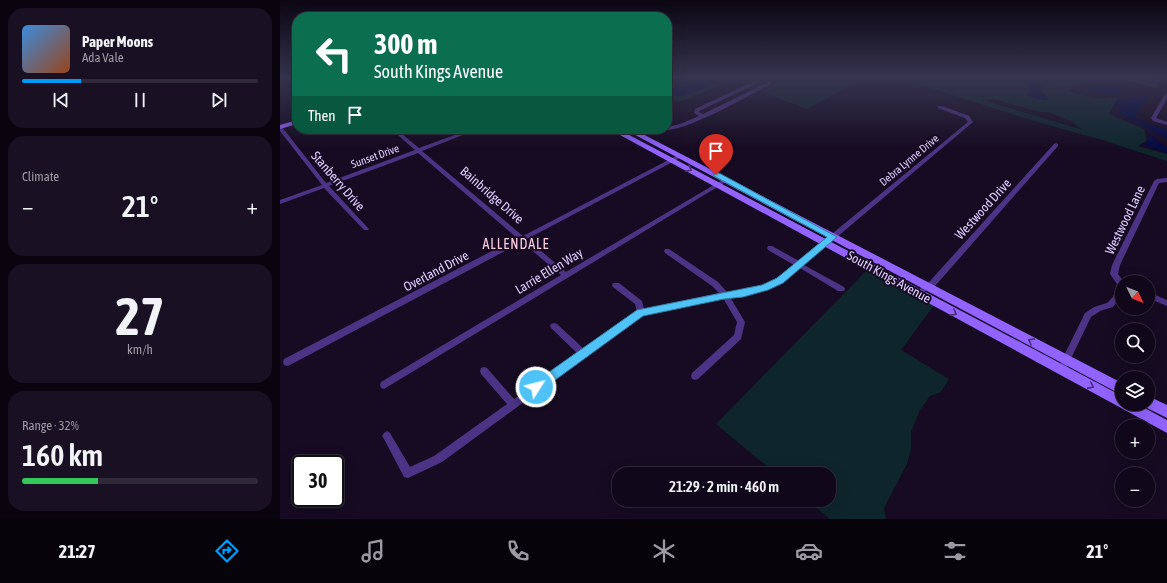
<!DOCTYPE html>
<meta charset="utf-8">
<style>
:root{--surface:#10081a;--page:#191123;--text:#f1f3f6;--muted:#9c9aa2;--line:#302939;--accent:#009af7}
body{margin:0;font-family:"Asap Condensed",sans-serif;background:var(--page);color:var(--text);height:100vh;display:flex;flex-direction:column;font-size:15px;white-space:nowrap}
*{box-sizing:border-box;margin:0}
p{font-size:13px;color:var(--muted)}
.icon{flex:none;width:22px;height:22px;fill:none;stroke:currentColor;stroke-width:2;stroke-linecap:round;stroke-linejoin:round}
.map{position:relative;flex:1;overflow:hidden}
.side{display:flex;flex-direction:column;gap:8px;padding:8px;background:#09040e;width:280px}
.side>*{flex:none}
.hud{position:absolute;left:12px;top:12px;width:380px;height:122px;border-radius:16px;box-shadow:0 4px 16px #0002,0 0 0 1px var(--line);background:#0b6e4f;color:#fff;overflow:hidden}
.needle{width:26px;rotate:133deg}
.fabs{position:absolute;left:835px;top:275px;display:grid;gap:8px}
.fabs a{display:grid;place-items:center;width:40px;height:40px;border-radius:50%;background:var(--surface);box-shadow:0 4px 16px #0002,0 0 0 1px var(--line);font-size:20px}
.speed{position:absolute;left:12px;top:455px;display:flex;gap:8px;font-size:20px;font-weight:700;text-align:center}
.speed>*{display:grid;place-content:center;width:52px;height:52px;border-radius:50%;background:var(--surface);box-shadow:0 4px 16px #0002,0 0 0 1px var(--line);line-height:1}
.speed .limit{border:2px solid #111;border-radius:6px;background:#fff;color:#111}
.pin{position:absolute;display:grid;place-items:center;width:34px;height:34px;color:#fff;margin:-41px -17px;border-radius:50% 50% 50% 0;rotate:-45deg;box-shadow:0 0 4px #0007}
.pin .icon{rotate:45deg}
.me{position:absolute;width:44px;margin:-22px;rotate:54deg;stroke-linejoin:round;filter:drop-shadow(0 0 3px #0008)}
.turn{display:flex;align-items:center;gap:14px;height:84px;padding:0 16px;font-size:18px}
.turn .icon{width:52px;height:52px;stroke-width:2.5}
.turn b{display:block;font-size:28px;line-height:34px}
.then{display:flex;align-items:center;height:38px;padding:0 16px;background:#0003;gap:8px;font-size:15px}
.big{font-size:30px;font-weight:600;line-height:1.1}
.side .widget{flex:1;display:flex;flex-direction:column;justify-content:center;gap:6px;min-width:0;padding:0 14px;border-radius:16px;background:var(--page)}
.side .dial{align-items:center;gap:0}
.dial b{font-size:52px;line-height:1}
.song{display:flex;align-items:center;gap:12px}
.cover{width:48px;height:48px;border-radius:6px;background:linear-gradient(135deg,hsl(210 70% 55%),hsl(20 70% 35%))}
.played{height:4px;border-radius:2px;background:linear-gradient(90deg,var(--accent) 25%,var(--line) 25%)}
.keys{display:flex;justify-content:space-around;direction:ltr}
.heat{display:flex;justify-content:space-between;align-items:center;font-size:22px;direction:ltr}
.charge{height:6px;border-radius:3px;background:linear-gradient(90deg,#34c759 32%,var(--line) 0)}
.trip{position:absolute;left:332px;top:467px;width:224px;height:40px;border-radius:16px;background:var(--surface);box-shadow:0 4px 16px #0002,0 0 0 1px var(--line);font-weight:600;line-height:40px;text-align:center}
.menu{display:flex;height:64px;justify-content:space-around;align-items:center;background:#06030a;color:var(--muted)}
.menu .icon{width:28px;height:28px}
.menu .on{color:var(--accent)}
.menu b{font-size:18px;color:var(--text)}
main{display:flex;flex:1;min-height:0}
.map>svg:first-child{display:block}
.green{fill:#0e252c;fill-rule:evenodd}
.water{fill:#050a41}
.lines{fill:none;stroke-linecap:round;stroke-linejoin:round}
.minor{fill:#4d3385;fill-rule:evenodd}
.secondary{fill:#9263ff;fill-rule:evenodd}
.wall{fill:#392351}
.building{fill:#4b3564;stroke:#624d7c}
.oneway{stroke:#482e7a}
.route{fill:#4fc3f7;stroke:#337fa1}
.labels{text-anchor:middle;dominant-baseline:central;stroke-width:4;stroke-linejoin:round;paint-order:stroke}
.far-street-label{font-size:11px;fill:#e0ccff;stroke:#160b22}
.street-label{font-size:13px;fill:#e0ccff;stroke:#160b22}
.neighbourhood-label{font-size:14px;letter-spacing:1px;fill:#ffcee0;stroke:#160b22}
</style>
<main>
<section class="side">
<div class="widget">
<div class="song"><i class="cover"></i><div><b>Paper Moons</b><p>Ada Vale</p></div></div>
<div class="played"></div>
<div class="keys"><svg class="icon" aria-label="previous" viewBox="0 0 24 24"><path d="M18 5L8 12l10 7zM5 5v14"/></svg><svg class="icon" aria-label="pause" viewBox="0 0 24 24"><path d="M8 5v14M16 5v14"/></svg><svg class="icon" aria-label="next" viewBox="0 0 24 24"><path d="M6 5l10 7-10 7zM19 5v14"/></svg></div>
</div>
<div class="widget"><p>Climate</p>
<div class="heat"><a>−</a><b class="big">21°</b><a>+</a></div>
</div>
<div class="widget dial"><b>27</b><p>km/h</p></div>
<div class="widget"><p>Range · 32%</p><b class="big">160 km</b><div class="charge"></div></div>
</section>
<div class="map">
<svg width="887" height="519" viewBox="0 0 887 519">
<rect width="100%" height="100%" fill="#160b22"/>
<g class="green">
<path d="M 402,77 L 451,77 C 442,85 404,103 393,102 L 394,98 L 387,95 L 387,83 Z"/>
<path d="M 498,77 L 586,77 L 527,109 L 483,92 L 498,81 Z"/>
<path d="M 616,77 L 633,77 L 639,79 L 637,77 L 743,77 L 748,79 L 750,88 L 746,96 L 756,99 L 768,100 L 768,97 L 760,91 L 770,82 C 791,93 814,102 838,97 L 829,114 L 864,129 L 867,140 L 858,146 L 887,154 L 887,161 L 819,139 L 754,121 ZM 713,99 L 760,112 L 769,112 L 794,123 L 803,130 L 703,100 Z"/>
<path d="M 766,77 L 805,77 L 788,90 L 769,81 Z"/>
<path d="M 588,269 L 654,305 L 621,350 L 669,379 L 661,392 L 650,396 L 640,410 L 631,432 L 631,449 L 627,464 L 606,504 L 604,509 L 606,519 L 550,519 L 527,500 L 549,500 L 549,474 L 496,474 L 436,424 Z"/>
</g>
<g class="water">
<path d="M 412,77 L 444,77 C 430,86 404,101 387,94 L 387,88 Z"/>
<path d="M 745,77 L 765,77 L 769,81 L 757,91 L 765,97 L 765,100 L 748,96 L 752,88 L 750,80 Z"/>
<path d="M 814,85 L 818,85 L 845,92 C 830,97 820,94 807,89 Z"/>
<path d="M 865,96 L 868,98 L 858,110 L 855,117 L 864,123 L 887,129 L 887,139 L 838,113 L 839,108 L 836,102 L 837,100 Z"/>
<path d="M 867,131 L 880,143 L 887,147 L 887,153 L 864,145 C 869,137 872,142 867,131 Z"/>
</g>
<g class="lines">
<g class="minor">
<path d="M 480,77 L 485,77 L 474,85 L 419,111 L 419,112 L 423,114 L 486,83 L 490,79 L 489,77 L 493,77 L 494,79 L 490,85 C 471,94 394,139 378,129 L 387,129 L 387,127 L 400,124 L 419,116 L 414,113 L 415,109 L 470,83 Z"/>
<path d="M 885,94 L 887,94 L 887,99 L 876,118 L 887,122 L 887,125 L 873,121 L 871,118 Z"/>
<path d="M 658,106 L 662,106 L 689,116 L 693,122 L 524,265 L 564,287 L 565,289 L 564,291 L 558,291 L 520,268 C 514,273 509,279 503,283 C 487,292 467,295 450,297 L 465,322 L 461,339 L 418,379 L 415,380 L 412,379 L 411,376 L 412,373 L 454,335 L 457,322 L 443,298 L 363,315 L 162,462 L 128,478 L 124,477 L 104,439 L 102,436 L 104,433 L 107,431 L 110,433 L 130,467 L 154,456 L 227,404 L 201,374 L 200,371 L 201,368 L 204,367 L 207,368 L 234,399 L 298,354 L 271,328 L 270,326 L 271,324 L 274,323 L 277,324 L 304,349 L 357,312 L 355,304 L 333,287 L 332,285 L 333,283 L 339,283 L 362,301 L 364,309 L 439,293 L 432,286 L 385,253 L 384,251 L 385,249 L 389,249 L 438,282 L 447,292 C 464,290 482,288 497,279 C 503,276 509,270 514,265 L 488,250 L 487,248 L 488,246 L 492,246 L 519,261 L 688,122 L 685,118 L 658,108 Z"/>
<path d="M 0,127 L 2,127 L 46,183 L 135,150 L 111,129 L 116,129 L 139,148 L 191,129 L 198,129 L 142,151 L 243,236 L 398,155 L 402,155 L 402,157 L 247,239 L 286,272 L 444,179 L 446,178 L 449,180 L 104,389 L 101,388 L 100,385 L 101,382 L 281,275 L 242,242 L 10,365 L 7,366 L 4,365 L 3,362 L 4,359 L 237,238 L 138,153 L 49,186 L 88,228 L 89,229 L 88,230 L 84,230 L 44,188 L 0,204 L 0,200 L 42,185 L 0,131 Z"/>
<path d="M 776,143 L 778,144 L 778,146 L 656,285 L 647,291 L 641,291 L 640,289 L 650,281 L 774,144 Z"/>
<path d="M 887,178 L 887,182 L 879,183 L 840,265 L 838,274 L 844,282 L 842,282 L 842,292 L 840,298 L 833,307 L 820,311 L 811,317 L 784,373 L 781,374 L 778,373 L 777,370 L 805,313 L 814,307 L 827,303 L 833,297 L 837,284 L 830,274 L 832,265 L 874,181 L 877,179 Z"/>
<path d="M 868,292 L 887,300 L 887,306 L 868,298 Z"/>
</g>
<g class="secondary">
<path d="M 17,120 L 17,124 L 0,129 L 0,125 Z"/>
<path d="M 329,129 L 338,129 L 842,396 L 842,404 L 857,404 L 887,420 L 887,433 Z"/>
<path d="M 344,129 L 353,129 L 842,383 L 842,395 Z"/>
<path d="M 868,396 L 887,405 L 887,418 L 863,406 L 862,404 L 868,404 Z"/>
</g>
</g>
<path class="wall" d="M 832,77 L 882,77 L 875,87 Z"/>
<path class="building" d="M 864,77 L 881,77 L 879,80 Z"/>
<defs><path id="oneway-chevron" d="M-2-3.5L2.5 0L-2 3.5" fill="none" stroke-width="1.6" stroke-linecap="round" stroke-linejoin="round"/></defs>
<g class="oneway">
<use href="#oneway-chevron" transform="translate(409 169) rotate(28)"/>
<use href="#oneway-chevron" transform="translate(674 313) rotate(28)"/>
<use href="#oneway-chevron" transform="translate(751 341) rotate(-152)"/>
<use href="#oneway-chevron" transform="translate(811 386) rotate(28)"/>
</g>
<linearGradient id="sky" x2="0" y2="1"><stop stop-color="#0c0613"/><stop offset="0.52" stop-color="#36344f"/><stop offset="1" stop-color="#36344f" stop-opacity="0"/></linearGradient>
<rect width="887" height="149" fill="url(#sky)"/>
<path class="route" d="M 434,173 L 439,173 L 557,237 L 503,283 L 488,290 L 463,297 L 444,299 L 363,316 L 260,391 L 256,392 L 252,391 L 250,387 L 252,384 L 357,310 L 482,285 L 497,278 L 547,237 L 434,176 Z"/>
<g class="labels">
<g class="far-street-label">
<text transform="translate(95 156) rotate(-20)">Sunset Drive</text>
<text transform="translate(629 160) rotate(-40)">Debra Lynne Drive</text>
</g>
<g class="street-label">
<text transform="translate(58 181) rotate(49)">Stanberry Drive</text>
<text transform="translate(212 195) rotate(41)">Bainbridge Drive</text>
<text transform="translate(703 209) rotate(-48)">Westwood Drive</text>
<text transform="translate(845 220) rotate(-64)">Westwood Lane</text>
<text transform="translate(156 271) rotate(-28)">Overland Drive</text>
<text transform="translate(269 271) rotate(-31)">Larrie Ellen Way</text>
<text transform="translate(609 277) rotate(29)">South Kings Avenue</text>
</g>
<g class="neighbourhood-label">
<text x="236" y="244">ALLENDALE</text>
</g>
</g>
</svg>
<div class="fabs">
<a><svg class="needle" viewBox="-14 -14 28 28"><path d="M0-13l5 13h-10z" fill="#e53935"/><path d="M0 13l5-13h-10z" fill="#9c9aa2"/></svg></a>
<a><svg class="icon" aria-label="search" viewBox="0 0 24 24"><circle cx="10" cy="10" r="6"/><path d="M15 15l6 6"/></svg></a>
<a><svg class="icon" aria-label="layers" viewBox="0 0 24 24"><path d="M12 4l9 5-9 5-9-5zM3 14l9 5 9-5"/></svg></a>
<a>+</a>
<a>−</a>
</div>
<div class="speed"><div class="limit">30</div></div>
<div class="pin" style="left:436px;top:175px;background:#d93025"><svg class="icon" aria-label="arrive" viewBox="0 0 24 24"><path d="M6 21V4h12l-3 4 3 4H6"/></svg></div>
<svg class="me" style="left:256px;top:387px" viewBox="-20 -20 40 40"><circle r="17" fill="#4fc3f7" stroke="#fff" stroke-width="3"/><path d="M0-11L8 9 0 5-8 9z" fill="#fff"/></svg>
<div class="trip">21:29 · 2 min · 460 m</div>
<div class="hud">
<div class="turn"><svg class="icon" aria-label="left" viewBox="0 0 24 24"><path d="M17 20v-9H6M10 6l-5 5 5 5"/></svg><div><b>300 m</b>South Kings Avenue</div></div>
<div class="then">Then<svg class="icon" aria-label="arrive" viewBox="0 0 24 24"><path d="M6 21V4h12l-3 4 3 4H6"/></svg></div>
</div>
</div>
</main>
<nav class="menu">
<b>21:27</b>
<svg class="icon on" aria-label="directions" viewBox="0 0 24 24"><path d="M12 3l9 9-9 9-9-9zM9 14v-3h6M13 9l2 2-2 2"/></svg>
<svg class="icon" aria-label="music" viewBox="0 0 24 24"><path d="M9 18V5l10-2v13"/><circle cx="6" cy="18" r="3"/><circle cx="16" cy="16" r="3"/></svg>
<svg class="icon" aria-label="phone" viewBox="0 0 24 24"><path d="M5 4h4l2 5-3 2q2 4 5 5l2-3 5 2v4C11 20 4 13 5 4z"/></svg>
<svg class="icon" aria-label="climate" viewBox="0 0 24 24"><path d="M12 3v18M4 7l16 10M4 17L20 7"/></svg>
<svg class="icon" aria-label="car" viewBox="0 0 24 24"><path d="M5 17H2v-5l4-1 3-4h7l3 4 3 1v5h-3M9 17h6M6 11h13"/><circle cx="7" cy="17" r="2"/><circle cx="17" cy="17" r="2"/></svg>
<svg class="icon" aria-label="filters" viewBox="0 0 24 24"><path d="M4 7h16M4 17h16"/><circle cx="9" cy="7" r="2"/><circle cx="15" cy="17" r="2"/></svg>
<b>21°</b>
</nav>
